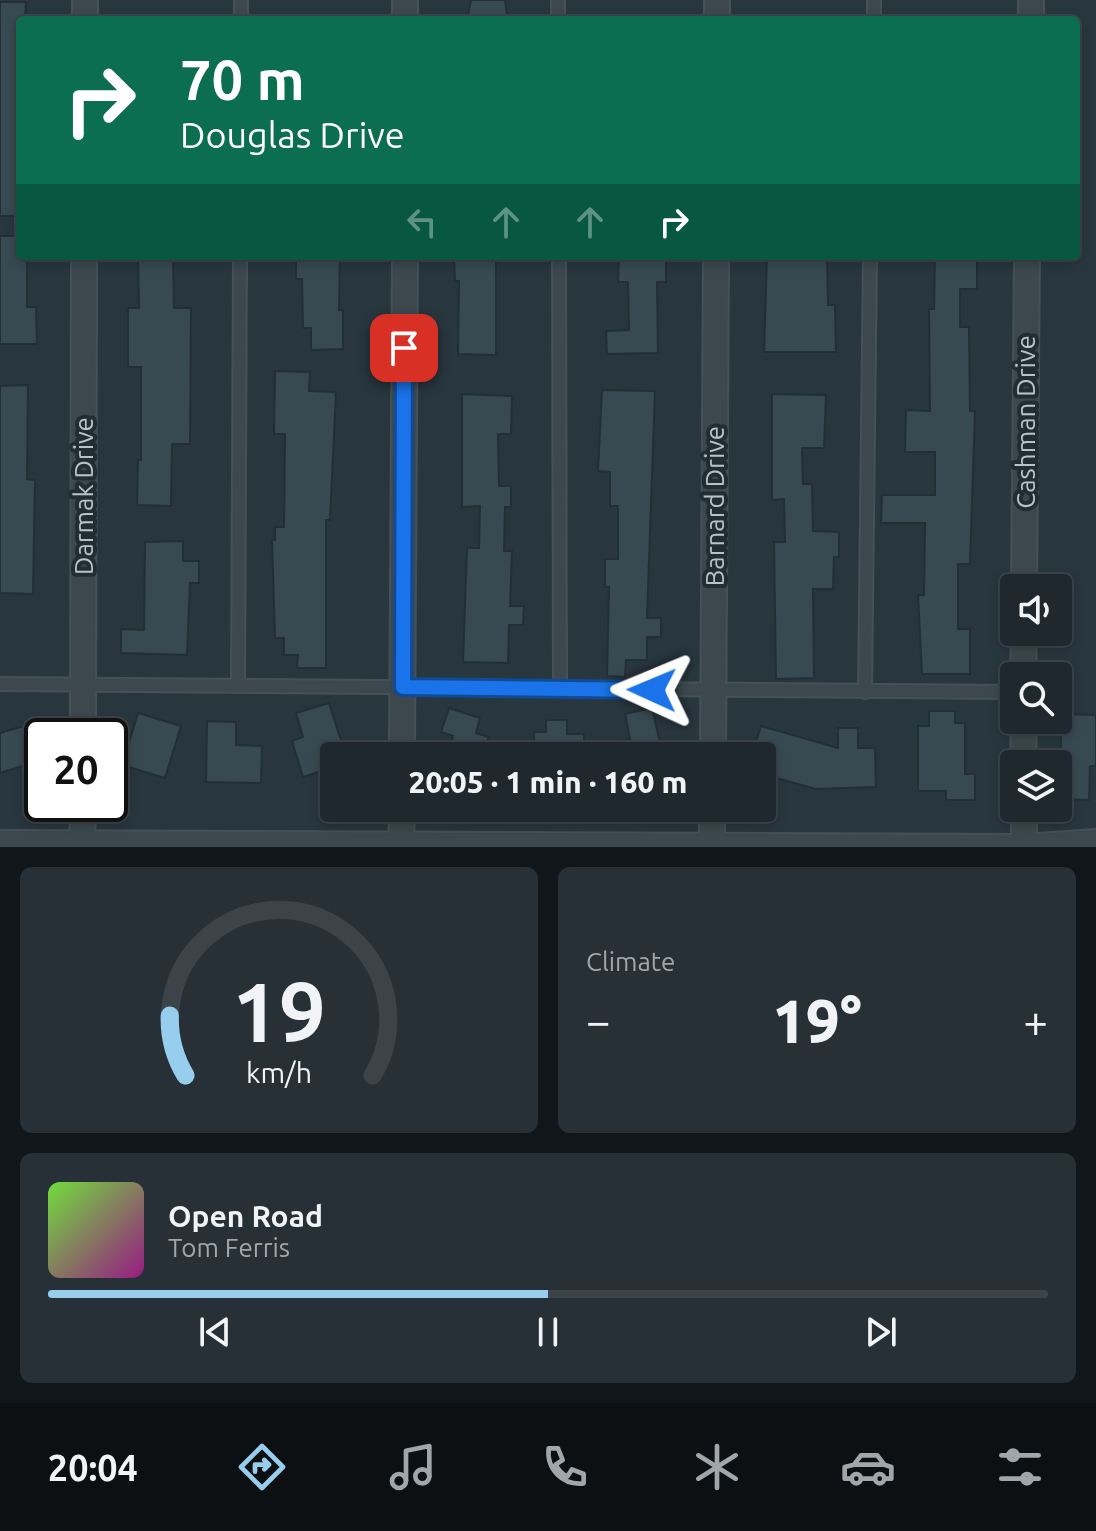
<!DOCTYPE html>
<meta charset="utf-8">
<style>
:root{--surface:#1e282e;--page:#263036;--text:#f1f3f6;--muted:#a1a6aa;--line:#3c444a;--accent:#97ceee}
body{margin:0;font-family:Ubuntu,sans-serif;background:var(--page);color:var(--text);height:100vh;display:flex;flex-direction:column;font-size:30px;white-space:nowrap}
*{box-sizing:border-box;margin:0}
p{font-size:26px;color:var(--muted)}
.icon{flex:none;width:44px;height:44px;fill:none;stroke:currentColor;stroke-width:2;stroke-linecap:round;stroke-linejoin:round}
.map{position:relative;height:847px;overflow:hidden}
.side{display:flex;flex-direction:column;gap:20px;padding:20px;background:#101619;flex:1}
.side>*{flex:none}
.hud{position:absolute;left:16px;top:16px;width:1064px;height:244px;border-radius:8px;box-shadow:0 4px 12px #0003,0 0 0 2px var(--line);background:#0b6e4f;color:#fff;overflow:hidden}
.tools{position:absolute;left:1000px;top:574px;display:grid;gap:16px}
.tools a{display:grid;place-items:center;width:72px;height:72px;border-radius:8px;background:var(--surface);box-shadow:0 4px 12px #0003,0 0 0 2px var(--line);font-size:40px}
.speed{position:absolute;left:24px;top:718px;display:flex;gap:16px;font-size:40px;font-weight:700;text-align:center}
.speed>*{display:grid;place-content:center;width:104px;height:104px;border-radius:50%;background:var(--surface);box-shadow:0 4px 12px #0003,0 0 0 2px var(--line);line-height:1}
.speed .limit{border:4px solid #111;border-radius:12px;background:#fff;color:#111}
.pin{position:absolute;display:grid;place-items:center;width:68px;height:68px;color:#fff;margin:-34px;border-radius:16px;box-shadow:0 4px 12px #0006}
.me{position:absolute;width:88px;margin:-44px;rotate:271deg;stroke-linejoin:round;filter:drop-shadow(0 0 6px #0008)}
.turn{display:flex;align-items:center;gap:28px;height:168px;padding:0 32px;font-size:36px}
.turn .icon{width:104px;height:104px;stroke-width:2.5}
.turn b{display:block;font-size:56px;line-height:68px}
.lanes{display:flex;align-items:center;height:76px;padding:0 32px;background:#0003;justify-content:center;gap:40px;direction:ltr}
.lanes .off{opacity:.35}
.big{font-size:60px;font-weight:800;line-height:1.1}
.side .tile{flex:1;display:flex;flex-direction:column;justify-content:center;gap:12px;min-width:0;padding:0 28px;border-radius:12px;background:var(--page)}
.side .dial{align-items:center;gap:0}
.dial svg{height:208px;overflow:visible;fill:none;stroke:var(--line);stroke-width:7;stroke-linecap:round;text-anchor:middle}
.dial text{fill:var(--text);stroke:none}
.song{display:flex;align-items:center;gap:24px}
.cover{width:96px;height:96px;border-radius:12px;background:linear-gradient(135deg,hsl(100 70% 55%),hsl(310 70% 35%))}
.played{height:8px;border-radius:4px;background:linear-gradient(90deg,var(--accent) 50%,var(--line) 50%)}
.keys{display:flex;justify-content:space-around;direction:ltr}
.heat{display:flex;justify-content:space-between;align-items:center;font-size:44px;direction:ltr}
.side .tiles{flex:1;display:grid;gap:20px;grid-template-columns:1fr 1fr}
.tile:last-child{grid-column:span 2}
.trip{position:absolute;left:320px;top:742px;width:456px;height:80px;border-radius:8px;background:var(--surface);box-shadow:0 4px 12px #0003,0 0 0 2px var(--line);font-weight:800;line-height:80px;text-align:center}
.dock{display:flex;height:128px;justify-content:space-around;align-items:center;background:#0c1012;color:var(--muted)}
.dock .icon{width:56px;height:56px}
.dock .selected{color:var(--accent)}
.dock b{font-size:36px;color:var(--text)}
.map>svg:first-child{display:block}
.building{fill:#374951;stroke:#232f35;stroke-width:2}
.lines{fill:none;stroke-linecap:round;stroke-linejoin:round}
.lane-casing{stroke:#455157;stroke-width:16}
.street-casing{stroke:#455157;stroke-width:28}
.lane{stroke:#3c484e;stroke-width:12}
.street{stroke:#3c484e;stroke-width:24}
.route-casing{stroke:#114b97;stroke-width:20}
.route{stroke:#1a73e8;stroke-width:14}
.labels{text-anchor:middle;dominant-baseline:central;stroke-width:8;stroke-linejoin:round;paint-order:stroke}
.street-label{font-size:26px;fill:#b8c2c9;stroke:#202d33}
</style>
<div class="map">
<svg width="1096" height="847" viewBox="0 0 1096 847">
<rect width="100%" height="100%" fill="#28363e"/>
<g class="building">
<path d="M 471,0 L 505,0 L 508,20 L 467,20 Z"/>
<path d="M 0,2 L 26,2 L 25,20 L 20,20 L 17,216 L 0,216 Z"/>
<path d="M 0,236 L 20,236 L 20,256 L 27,256 L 27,307 L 36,307 L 37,344 L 0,344 Z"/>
<path d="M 138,256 L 173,256 L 174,308 L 191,308 L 190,444 L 172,444 L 171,506 L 137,505 L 138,460 L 141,460 L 141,367 L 128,367 L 128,308 L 139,308 Z"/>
<path d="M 296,256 L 340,256 L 339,310 L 343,310 L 343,349 L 311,350 L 311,328 L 303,328 L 302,279 L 296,279 Z"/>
<path d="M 454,256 L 496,256 L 496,355 L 458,354 L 459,281 L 455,281 Z"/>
<path d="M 619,256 L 666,256 L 666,282 L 657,282 L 658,353 L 607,354 L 606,331 L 629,330 L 628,282 L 618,282 Z"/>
<path d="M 767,256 L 827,256 L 828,305 L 835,305 L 836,352 L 764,352 Z"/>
<path d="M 935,256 L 977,256 L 977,289 L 960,289 L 960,327 L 969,327 L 970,411 L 975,411 L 970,564 L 958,564 L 958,629 L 970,629 L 970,674 L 922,674 L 918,595 L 924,595 L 925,523 L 881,523 L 882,495 L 935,495 L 935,452 L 905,452 L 906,410 L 930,411 L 929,309 L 934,309 Z"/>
<path d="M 275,371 L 310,372 L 309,391 L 336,392 L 330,520 L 326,520 L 326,668 L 297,668 L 298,655 L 284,655 L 284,638 L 275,638 L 272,540 L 275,540 L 275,527 L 284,527 L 285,434 L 274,434 Z"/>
<path d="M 28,385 L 27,479 L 35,480 L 33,594 L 0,593 L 0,386 Z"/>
<path d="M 602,390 L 655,391 L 647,618 L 661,618 L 661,637 L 647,637 L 647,660 L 626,660 L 625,677 L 607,676 L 609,587 L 605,587 L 605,559 L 618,559 L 618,506 L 610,506 L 610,472 L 598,471 Z"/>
<path d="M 462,394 L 512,396 L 511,434 L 498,434 L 499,486 L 511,486 L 511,507 L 505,507 L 504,551 L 512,551 L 510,606 L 524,606 L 523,625 L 509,625 L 508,663 L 463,662 L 467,548 L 479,548 L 480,506 L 462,507 Z"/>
<path d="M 772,394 L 826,395 L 824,448 L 802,448 L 803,484 L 812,484 L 813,531 L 839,532 L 839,557 L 834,557 L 833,589 L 813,589 L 814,678 L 776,679 L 774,542 L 785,542 L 784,499 L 772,500 Z"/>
<path d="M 183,541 L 183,561 L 199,561 L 199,583 L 190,583 L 187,655 L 121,653 L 121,629 L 144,630 L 145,542 Z"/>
<path d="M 329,703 L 346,756 L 334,756 L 334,767 L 303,777 L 292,741 L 303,737 L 296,713 Z"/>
<path d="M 449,708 L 480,718 L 476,733 L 489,737 L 483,756 L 447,756 L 453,736 L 441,732 Z"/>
<path d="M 652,708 L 663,756 L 590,756 L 589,748 L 630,739 L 625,714 Z"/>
<path d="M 929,711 L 955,711 L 955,723 L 965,723 L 965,774 L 975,774 L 975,800 L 946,800 L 946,791 L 918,791 L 918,726 L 929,726 Z"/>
<path d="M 138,713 L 181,726 L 165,778 L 122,765 Z"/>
<path d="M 1062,714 L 1096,715 L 1096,766 L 1090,766 L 1089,800 L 1059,799 Z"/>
<path d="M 546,720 L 567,720 L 567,734 L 584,734 L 584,756 L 534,756 L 534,732 L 546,732 Z"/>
<path d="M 207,721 L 236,722 L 236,745 L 262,746 L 261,783 L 206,782 Z"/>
<path d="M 24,726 L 35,762 L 0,773 L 0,733 Z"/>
<path d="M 761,726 L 838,748 L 838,728 L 858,728 L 858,748 L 875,748 L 876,787 L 816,789 L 762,774 L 764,748 L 755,745 Z"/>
</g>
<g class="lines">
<defs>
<g id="lane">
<path d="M 558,0 L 558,20"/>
<path d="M 241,20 L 241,0"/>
<path d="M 874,20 L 874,0"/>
<path d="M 559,256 L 560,688"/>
<path d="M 0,684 L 1014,692"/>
<path d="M 238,686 L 240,256"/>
<path d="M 865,692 L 870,256"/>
</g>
<g id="street">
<path d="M 85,20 L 85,0"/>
<path d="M 405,20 L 405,0"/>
<path d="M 717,20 L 717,0"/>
<path d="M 1031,20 L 1031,0"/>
<path d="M 1024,588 L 1027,256"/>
<path d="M 1023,676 L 1024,632"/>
<path d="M 1023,720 L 1024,764"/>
<path d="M 83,736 L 84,256"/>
<path d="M 402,756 L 405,256"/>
<path d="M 713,756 L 716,256"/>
<path d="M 1024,808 L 1024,847"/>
<path d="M 0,843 L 1024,847 L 1096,842"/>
<path d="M 82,844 L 83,804"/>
<path d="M 712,844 L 712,808"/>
<path d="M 401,846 L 402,808"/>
</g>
</defs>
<use href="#lane" class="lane-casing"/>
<use href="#street" class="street-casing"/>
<use href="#lane" class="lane"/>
<use href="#street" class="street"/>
</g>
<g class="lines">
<defs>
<path id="route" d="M 404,348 L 403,687 L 652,690"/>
</defs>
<use href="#route" class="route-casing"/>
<use href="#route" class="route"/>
</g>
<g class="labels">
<g class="street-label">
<text transform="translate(1025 422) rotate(-90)">Cashman Drive</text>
<text transform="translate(83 496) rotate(-90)">Darmak Drive</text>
<text transform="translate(714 506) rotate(-90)">Barnard Drive</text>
</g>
</g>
</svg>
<div class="tools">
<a><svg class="icon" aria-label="sound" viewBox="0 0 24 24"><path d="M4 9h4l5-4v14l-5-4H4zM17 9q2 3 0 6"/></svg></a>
<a><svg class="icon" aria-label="search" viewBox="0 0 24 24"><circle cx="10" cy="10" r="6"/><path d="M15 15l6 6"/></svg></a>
<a><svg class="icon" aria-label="layers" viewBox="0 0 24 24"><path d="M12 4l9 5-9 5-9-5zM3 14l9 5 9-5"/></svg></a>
</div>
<div class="speed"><div class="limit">20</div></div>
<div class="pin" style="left:404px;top:348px;background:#d93025"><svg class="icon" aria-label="arrive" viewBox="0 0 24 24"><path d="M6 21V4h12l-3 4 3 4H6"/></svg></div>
<svg class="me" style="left:652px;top:690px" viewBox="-20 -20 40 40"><path d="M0-17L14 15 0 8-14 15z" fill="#1a73e8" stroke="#fff" stroke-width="4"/></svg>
<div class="trip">20:05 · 1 min · 160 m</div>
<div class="hud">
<div class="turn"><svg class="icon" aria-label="right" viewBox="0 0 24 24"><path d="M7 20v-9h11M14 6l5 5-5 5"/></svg><div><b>70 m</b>Douglas Drive</div></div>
<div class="lanes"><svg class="icon off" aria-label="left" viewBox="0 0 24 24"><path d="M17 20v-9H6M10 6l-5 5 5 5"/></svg><svg class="icon off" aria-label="ahead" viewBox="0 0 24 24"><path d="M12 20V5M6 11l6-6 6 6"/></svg><svg class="icon off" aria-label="ahead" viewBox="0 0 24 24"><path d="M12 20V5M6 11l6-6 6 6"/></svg><svg class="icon" aria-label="right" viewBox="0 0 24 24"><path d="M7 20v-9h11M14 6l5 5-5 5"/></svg></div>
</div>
</div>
<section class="side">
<div class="tiles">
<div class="tile dial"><svg viewBox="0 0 100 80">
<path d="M14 69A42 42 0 1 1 86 69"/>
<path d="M14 69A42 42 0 0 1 8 46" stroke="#97ceee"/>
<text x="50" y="56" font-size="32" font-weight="700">19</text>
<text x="50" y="72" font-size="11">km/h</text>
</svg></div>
<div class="tile"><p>Climate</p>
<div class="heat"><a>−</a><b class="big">19°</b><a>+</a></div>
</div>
<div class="tile">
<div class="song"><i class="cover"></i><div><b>Open Road</b><p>Tom Ferris</p></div></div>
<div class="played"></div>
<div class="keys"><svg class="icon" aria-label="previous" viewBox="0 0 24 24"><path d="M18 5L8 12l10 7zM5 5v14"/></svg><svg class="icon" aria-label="pause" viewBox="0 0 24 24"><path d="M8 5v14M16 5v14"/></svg><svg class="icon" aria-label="next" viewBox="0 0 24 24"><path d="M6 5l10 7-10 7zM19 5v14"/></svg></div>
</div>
</div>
</section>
<nav class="dock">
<b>20:04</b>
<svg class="icon selected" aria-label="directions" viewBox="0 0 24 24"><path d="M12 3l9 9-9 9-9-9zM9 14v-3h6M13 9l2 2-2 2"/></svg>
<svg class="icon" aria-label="music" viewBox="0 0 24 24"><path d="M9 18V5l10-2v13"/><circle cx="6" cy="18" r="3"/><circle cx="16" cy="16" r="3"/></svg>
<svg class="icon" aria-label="phone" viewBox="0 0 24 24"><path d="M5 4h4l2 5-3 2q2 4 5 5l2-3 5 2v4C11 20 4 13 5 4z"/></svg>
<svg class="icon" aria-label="climate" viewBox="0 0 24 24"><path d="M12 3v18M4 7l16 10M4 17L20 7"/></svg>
<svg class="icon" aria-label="car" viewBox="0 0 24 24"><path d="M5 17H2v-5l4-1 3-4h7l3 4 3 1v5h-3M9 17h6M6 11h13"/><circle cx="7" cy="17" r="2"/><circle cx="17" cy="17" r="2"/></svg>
<svg class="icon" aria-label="filters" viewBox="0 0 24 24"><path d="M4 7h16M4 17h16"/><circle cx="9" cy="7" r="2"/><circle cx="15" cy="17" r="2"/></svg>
</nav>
